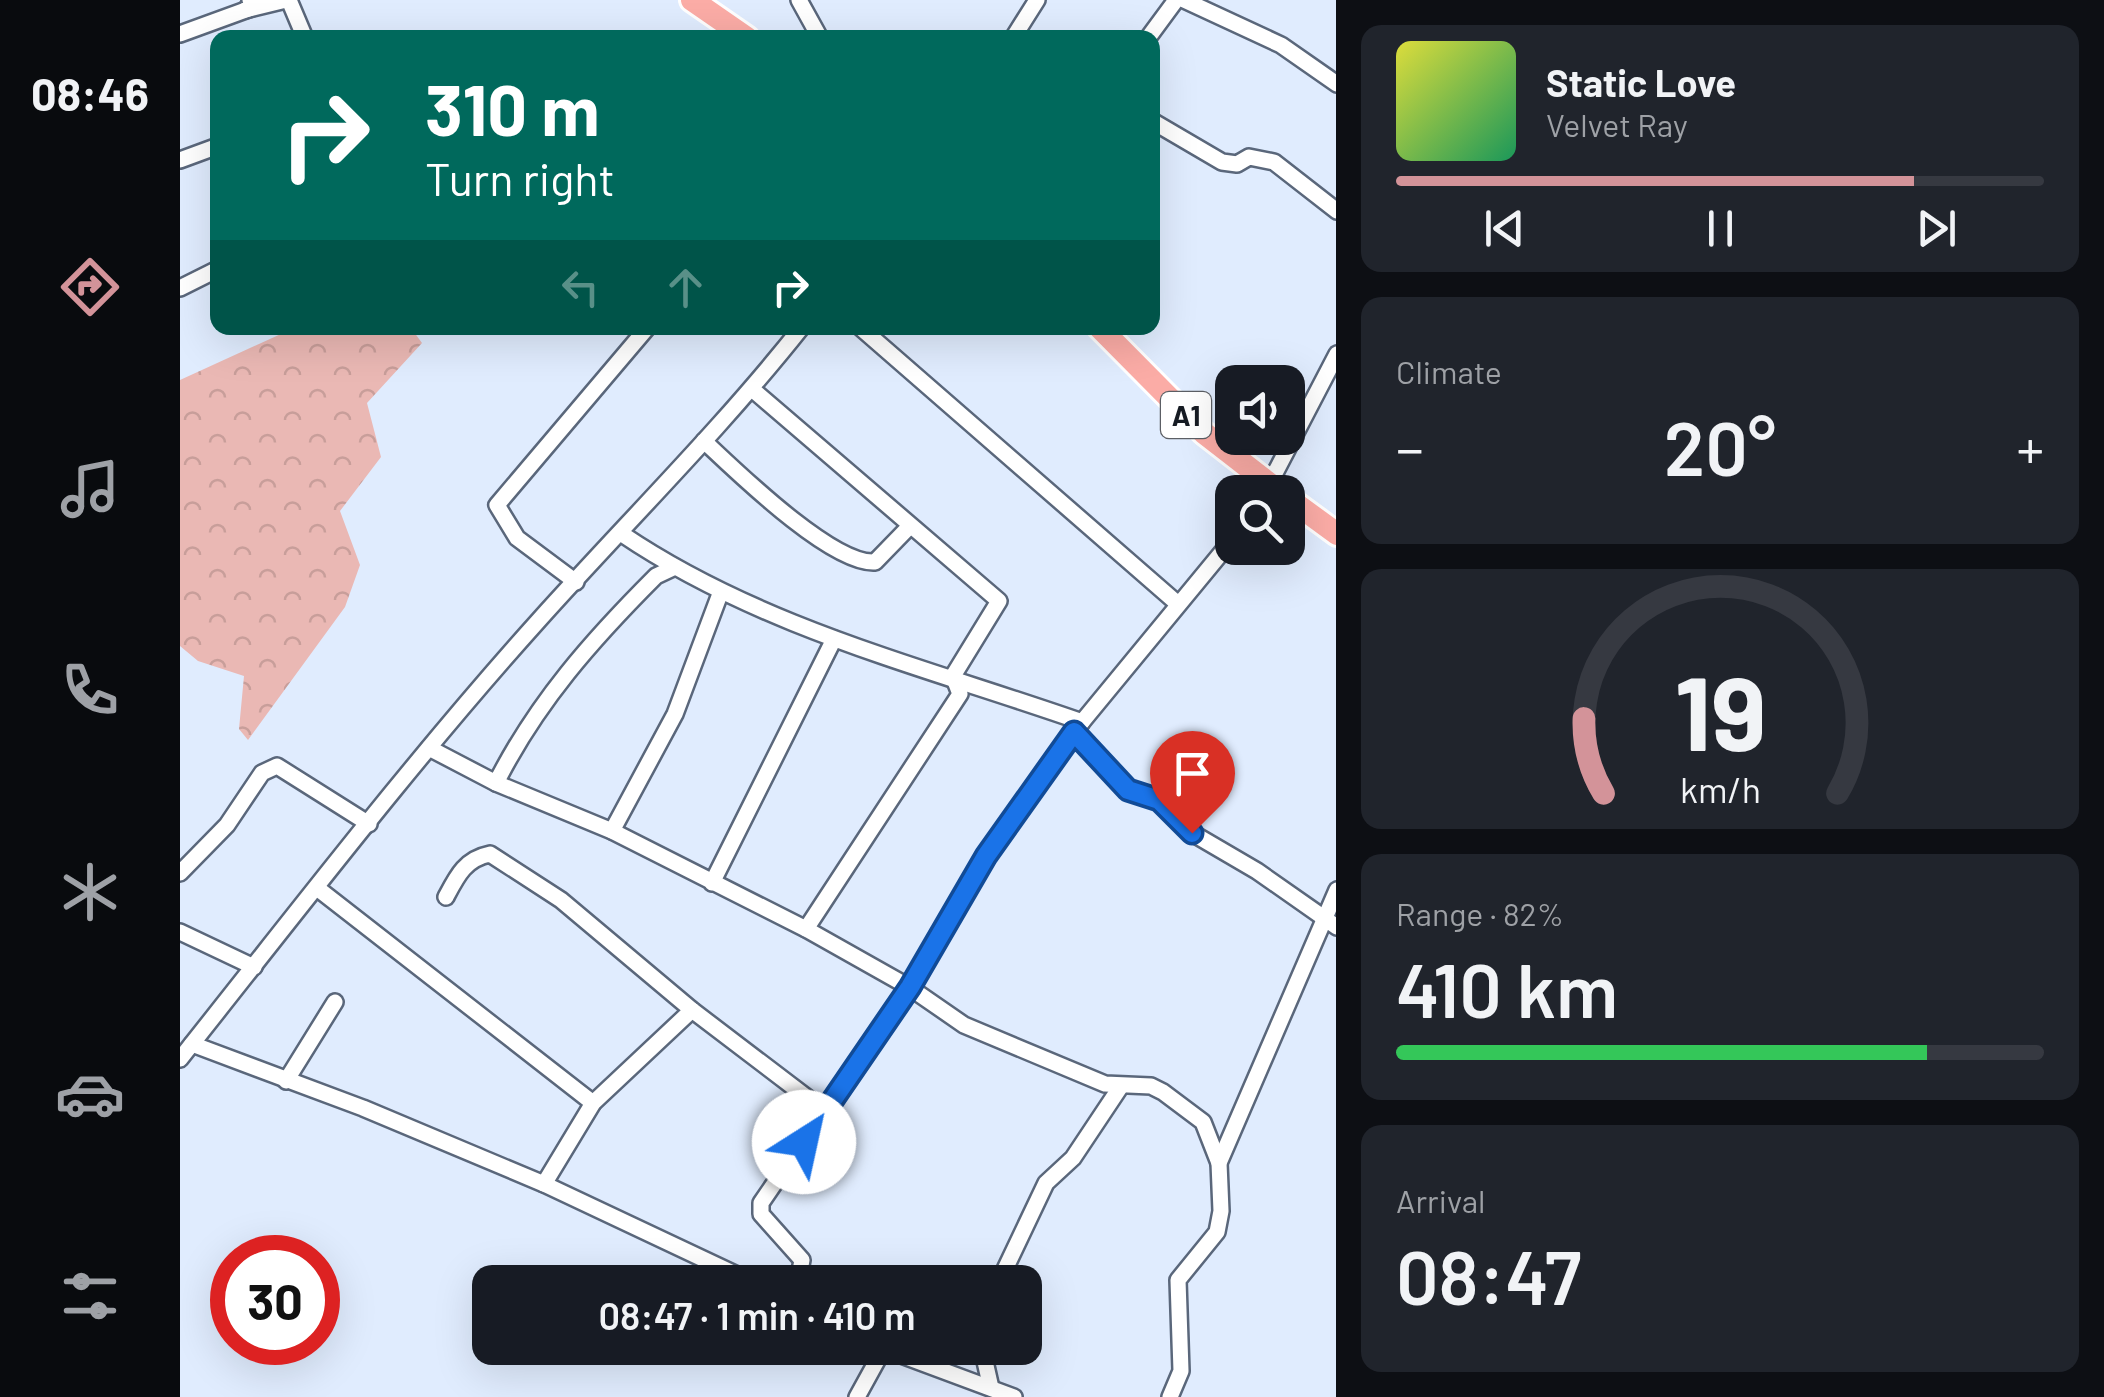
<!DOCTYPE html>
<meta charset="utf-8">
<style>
:root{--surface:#171b24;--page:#20242c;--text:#f1f3f6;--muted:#9ea1a6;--line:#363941;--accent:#d39399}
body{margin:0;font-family:Barlow,sans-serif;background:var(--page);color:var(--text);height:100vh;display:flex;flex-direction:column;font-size:38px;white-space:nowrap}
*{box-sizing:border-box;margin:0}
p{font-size:32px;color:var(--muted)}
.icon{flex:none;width:55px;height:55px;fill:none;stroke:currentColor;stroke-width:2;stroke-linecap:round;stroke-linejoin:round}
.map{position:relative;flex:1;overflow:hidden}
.panel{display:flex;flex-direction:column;gap:25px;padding:25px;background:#0d0f14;width:768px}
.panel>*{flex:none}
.hud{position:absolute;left:30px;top:30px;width:950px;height:305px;border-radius:20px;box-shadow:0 10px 40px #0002;background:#00695c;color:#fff;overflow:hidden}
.tools{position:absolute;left:1035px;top:365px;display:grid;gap:20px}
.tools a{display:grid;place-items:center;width:90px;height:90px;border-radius:20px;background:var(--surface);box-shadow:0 10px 40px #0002;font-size:50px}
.speed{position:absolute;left:30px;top:1235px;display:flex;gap:20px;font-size:50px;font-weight:700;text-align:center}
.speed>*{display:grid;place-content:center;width:130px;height:130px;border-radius:50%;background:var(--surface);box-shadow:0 10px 40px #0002;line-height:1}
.speed .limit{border:15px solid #d22;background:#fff;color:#111}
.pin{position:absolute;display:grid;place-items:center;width:85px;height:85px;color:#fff;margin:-102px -42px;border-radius:50% 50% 50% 0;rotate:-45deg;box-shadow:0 0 10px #0007}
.pin .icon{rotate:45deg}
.me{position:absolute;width:110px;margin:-55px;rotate:35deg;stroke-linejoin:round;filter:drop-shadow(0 0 8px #0008)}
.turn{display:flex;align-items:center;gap:35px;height:210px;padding:0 50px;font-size:45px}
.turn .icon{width:130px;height:130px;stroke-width:2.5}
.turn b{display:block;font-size:70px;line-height:85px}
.lanes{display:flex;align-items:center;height:95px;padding:0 50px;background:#0003;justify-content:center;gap:50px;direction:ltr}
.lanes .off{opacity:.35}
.big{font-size:75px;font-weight:600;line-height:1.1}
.panel .card{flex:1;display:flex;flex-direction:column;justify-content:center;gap:15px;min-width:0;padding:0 35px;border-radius:20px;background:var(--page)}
.panel .dial{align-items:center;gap:0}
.dial svg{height:260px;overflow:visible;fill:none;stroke:var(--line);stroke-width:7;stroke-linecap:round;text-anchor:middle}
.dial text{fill:var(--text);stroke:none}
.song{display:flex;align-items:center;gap:30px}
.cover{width:120px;height:120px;border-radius:15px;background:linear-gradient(135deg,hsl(60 70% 55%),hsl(150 70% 35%))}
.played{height:10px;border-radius:5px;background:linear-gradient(90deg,var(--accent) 80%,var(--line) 80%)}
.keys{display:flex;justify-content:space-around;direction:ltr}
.heat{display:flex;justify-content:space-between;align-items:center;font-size:55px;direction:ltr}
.charge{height:15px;border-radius:8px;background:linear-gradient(90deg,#34c759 82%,var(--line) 0)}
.trip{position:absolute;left:292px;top:1265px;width:570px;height:100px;border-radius:20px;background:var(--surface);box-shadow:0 10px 40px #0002;font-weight:600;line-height:100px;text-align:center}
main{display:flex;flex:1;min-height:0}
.menu{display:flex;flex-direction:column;width:180px;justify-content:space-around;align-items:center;background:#090b0e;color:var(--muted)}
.menu .icon{width:70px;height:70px}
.menu .current{color:var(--accent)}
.menu b{font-size:45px;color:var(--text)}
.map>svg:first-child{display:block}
.forest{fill:url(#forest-crowns)}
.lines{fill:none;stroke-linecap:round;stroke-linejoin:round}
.minor-casing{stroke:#5a677b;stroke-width:20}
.highway-casing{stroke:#fff;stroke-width:28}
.minor{stroke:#fff;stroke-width:15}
.highway{stroke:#fbaca6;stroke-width:22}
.route-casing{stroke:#114b97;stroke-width:25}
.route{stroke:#1a73e8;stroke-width:18}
.labels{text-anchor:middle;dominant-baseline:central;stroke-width:9;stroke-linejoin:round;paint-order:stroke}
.shield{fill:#fff;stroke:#5c5f65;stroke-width:2.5}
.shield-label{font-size:28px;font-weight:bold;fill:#161b23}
</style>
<main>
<nav class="menu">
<b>08:46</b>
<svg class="icon current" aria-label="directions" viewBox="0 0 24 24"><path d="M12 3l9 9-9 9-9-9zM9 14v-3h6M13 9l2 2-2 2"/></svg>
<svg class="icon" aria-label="music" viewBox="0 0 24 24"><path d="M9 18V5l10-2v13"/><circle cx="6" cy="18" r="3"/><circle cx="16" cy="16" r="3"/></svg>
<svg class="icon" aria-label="phone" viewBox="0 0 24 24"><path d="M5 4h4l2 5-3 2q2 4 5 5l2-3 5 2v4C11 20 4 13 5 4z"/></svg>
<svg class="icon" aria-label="climate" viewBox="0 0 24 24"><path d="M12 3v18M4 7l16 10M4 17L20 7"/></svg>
<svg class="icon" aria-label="car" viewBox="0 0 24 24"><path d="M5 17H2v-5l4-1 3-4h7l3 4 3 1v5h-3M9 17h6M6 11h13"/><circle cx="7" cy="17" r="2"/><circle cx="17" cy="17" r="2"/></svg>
<svg class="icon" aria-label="filters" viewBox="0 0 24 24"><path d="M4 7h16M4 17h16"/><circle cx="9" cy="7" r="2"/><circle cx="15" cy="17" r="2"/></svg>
</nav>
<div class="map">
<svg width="1157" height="1397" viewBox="0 0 1157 1397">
<defs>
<pattern id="forest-crowns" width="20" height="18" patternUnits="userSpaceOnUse" patternTransform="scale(2.5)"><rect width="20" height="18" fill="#eab8b4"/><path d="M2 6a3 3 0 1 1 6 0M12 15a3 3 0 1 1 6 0" fill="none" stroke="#c89e9a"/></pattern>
</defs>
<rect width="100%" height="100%" fill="#e0ecfe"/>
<path class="forest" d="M 114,328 L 231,328 L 242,343 L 187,403 L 201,457 L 160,511 L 180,565 L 165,607 L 68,740 L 59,729 L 64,676 L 18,661 L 0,646 L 0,380 Z"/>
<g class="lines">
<defs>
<g id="minor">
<path d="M 109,0 L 125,38"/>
<path d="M 619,0 L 640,38"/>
<path d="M 1004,0 L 1101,45 L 1157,84"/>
<path d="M 65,10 L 106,0"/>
<path d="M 0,34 L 74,7 L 70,0"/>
<path d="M 833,38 L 857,0"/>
<path d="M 968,38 L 996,0"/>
<path d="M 972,121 L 1042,162 L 1057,164 L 1069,157 L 1094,162 L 1157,211"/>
<path d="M 0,160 L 38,146"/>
<path d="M 0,288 L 38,269"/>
<path d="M 681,328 L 998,604"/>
<path d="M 572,389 L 819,601 L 773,676 L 780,694 L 626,929"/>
<path d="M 524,441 C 556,471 652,565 695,562 L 729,527"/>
<path d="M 1096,489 L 1094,475 L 1157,354"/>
<path d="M 442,534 C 581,628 745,667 902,722"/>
<path d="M 396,582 L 337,538 L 317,505 L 467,328"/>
<path d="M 895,732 L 948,790 L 979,800 L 1012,833 L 1077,871 L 1157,927"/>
<path d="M 249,748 L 316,783 L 432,831 L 626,929 L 729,987 L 784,1025 L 925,1084 L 971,1086 L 983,1092 L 1023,1122 L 1039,1163"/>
<path d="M 316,783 C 357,702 412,640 476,576 L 493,568"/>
<path d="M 432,831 L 495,714 L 540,594"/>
<path d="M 0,873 L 47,825 L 82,773 L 97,766 L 189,824"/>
<path d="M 532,883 L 654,639"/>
<path d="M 137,888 L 413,1103"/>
<path d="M 266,897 C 277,876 285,859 310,854 L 381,900 L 512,1010 L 646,1112"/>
<path d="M 0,932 L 74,967"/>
<path d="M 12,1044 L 183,1108 L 364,1184 L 572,1282"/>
<path d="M 0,1059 C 117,912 233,760 359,620 C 446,523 540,430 621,328"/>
<path d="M 106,1081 L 155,1002"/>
<path d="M 364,1184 L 413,1103 L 512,1010"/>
<path d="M 618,1282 L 622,1260 L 581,1214 L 581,1203 L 729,987 L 806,856 L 902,722 L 1052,540"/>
<path d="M 819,1282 L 866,1183 L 893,1158 L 941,1086"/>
<path d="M 702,1348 L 834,1397"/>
<path d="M 802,1348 L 811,1388"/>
<path d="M 677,1397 L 704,1348"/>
<path d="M 990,1397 L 1001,1371 L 998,1280 L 1037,1232 L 1041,1211 L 1039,1163 L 1157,890"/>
</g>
<g id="highway">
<path d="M 512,0 L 567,38"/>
<path d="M 920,328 L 1024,433 L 1100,492"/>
<path d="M 1108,498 L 1157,534"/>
</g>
</defs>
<use href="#minor" class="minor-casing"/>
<use href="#highway" class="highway-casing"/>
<use href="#minor" class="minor"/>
<use href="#highway" class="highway"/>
</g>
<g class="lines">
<defs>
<path id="route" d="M 624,1142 L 730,987 L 806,856 L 894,732 L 948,790 L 979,800 L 1012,833"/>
</defs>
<use href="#route" class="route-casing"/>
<use href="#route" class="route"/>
</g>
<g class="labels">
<rect class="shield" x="981" y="392" width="50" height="46" rx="8"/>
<g class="shield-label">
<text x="1006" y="415">A1</text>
</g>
</g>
</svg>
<div class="tools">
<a><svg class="icon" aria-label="sound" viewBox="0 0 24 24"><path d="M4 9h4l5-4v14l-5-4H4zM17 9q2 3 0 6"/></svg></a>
<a><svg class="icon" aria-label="search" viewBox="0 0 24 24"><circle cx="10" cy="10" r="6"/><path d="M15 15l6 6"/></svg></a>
</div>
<div class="speed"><div class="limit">30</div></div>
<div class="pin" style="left:1012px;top:833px;background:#d93025"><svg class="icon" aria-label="arrive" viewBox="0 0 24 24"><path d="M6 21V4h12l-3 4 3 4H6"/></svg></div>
<svg class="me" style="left:624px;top:1142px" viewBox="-20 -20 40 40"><circle r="19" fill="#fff"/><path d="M0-13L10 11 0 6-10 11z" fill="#1a73e8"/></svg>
<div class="trip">08:47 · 1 min · 410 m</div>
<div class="hud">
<div class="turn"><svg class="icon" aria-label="right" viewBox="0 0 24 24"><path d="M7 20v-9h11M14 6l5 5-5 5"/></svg><div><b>310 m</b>Turn right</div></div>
<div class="lanes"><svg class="icon off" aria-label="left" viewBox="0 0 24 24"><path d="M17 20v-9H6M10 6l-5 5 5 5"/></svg><svg class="icon off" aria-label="ahead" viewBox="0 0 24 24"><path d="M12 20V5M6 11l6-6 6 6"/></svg><svg class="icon" aria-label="right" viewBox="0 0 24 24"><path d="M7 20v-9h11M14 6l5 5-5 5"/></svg></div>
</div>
</div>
<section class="panel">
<div class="card">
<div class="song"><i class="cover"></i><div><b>Static Love</b><p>Velvet Ray</p></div></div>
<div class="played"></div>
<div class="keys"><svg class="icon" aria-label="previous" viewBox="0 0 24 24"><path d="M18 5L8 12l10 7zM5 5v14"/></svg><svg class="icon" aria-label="pause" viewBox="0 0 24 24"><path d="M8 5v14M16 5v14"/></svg><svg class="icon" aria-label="next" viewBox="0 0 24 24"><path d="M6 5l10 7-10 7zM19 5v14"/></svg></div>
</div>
<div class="card"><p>Climate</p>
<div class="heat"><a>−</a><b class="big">20°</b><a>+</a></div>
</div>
<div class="card dial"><svg viewBox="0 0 100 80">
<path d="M14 69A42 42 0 1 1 86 69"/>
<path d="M14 69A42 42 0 0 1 8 46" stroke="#d39399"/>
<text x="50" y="56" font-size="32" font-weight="700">19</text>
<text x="50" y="72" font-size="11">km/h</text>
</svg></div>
<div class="card"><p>Range · 82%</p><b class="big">410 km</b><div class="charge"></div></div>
<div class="card"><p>Arrival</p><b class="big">08:47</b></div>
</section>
</main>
